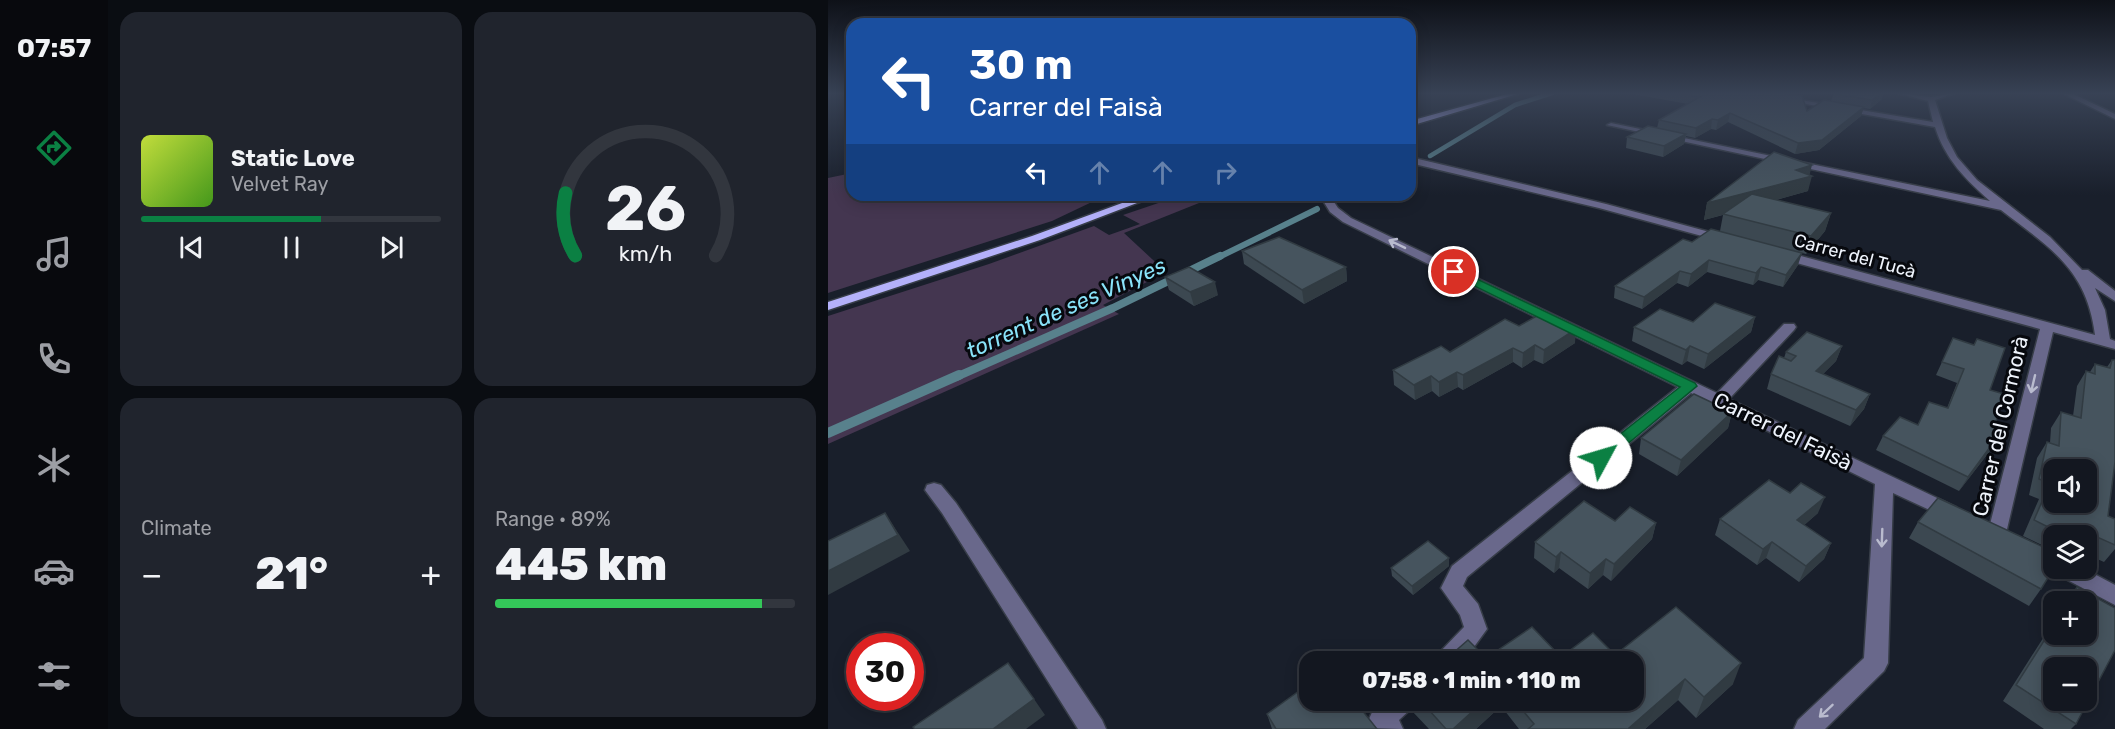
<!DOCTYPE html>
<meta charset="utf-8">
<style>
:root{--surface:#131720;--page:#20242d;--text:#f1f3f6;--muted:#9d9fa5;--line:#32363e;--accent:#0b8043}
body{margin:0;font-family:Rubik,sans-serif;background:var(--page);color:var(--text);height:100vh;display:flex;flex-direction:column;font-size:22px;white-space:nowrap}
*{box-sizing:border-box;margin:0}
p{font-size:20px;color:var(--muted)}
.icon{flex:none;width:33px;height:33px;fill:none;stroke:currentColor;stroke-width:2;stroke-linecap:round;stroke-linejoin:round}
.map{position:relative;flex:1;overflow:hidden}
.sheet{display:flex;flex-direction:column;gap:12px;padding:12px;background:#0a0d12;width:720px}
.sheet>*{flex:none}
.hud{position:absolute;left:18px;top:18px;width:570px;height:183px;border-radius:18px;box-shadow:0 3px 15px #0003,0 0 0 2px var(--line);background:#1a4fa0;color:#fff;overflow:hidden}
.tools{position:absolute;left:1215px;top:459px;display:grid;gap:12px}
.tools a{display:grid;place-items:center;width:54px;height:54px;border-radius:12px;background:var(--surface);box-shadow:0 3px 15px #0003,0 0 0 2px var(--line);font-size:30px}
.speed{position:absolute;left:18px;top:633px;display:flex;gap:12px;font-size:30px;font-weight:700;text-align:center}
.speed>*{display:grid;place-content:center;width:78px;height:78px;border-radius:50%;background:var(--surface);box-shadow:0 3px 15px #0003,0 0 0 2px var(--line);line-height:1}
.speed .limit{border:9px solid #d22;background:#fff;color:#111}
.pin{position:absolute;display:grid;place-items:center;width:51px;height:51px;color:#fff;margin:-26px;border:3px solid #fff;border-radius:50%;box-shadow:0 2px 6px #0007}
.me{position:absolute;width:66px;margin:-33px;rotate:51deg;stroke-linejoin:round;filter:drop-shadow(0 0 4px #0008)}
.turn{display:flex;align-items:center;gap:21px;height:126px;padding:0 24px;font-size:27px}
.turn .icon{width:78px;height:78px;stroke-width:2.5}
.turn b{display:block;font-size:42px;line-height:51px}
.lanes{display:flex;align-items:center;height:57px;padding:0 24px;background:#0003;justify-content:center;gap:30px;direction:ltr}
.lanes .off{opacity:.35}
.big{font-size:45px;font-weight:800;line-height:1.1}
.sheet .card{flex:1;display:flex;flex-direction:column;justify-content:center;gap:9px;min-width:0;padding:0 21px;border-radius:18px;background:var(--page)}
.sheet .dial{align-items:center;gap:0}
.dial svg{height:156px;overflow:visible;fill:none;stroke:var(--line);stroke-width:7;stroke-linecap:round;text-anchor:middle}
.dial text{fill:var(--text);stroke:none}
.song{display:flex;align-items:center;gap:18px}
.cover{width:72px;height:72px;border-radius:9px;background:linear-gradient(135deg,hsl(70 70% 55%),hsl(100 70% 35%))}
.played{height:6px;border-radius:3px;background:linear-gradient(90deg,var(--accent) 60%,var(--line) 60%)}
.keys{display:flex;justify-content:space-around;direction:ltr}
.heat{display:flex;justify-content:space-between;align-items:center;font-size:33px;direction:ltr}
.charge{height:9px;border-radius:4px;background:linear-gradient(90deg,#34c759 89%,var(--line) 0)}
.sheet .tiles{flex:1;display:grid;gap:12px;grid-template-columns:repeat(2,1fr)}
.trip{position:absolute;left:471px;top:651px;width:345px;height:60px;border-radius:18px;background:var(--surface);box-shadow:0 3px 15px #0003,0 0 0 2px var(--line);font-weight:800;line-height:60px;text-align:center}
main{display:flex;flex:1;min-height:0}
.tab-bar{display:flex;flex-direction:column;width:108px;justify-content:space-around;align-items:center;background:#08090d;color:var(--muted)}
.tab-bar .icon{width:42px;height:42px}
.tab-bar .on{color:var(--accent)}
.tab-bar b{font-size:27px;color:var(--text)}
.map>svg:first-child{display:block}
.green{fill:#443650}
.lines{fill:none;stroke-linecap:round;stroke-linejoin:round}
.stream-far3{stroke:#58818c;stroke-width:4.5}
.stream-far2{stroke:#58818c;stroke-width:6}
.stream-far1{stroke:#58818c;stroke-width:8}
.stream{stroke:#58818c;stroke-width:10}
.minor-casing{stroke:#373d48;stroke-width:3}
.major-casing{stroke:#373d48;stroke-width:3}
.minor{fill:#69688b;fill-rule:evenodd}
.major{fill:#b4b1fa;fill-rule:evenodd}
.wall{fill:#3c4851;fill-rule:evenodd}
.shaded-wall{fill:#313b42}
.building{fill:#46545e;stroke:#313b42;stroke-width:1.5;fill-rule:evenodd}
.oneway{stroke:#b9bbce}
.route{fill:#0b8043;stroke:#07532c;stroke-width:1.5}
.labels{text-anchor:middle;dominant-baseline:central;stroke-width:6;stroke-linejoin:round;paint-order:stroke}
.far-street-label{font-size:18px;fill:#eef3fb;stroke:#07090e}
.street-label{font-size:21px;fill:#eef3fb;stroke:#07090e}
.water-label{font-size:22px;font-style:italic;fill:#89e3f9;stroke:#07090e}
</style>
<main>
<nav class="tab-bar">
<b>07:57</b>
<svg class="icon on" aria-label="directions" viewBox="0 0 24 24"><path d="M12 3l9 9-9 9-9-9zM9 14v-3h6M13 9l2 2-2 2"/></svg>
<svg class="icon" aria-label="music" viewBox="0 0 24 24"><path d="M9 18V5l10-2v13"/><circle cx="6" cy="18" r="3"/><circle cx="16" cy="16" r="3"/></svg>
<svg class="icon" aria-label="phone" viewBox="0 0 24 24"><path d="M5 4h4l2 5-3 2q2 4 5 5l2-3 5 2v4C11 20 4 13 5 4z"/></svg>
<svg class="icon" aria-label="climate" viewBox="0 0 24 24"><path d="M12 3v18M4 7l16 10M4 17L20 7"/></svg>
<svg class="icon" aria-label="car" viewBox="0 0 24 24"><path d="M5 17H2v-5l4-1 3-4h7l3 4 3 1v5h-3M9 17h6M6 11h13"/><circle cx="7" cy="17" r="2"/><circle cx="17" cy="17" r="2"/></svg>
<svg class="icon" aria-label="filters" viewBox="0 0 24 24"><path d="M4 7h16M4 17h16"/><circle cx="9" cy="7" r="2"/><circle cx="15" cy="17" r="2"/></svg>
</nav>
<section class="sheet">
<div class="tiles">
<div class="card">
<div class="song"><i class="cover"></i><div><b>Static Love</b><p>Velvet Ray</p></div></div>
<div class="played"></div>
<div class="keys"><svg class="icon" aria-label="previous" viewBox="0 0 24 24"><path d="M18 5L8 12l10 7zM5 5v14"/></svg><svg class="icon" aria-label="pause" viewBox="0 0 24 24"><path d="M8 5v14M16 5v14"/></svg><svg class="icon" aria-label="next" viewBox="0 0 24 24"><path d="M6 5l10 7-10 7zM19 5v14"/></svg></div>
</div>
<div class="card dial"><svg viewBox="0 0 100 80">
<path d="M14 69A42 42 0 1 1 86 69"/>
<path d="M14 69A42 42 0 0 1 9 37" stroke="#0b8043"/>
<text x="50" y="56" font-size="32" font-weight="700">26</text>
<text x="50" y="72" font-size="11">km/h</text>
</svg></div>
<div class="card"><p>Climate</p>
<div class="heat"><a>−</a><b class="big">21°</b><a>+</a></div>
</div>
<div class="card"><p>Range · 89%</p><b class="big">445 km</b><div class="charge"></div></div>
</div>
</section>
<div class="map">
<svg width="1287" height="729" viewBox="0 0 1287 729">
<rect width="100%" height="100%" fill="#191f2b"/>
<g class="green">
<path d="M 24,173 L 24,195 L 260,195 L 266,201 L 224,221 L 0,293 L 0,178 Z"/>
<path d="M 354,195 L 391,195 L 296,233 L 338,272 L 275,305 L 291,314 L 0,444 L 0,316 L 161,264 L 266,226 L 281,235 L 312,224 L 295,215 Z"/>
</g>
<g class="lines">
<path class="stream-far3" d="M 602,156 L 687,105 L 724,93"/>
<g class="stream-far2">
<path d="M 582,168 L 585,167"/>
<path d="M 520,197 L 525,195"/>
<path d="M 389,258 L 489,209"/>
</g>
<path class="stream-far1" d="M 128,377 L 285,308 L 392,256"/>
<path class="stream" d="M 0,433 L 131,375"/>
<defs>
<g id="minor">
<path d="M 917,93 L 931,93 L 1105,122 L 1100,101 L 1069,93 L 1103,97 L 1127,93 L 1107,100 L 1119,138 L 1129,157 L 1149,180 L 1222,237 L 1254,270 L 1260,270 L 1287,291 L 1287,301 L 1267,288 L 1277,310 L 1282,339 L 1287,341 L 1287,349 L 1225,332 L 1176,542 L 1169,544 L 1162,542 L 1159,536 L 1212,329 L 950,258 L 948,255 L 954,251 L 958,252 L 1267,335 C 1259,269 1222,248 1173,210 L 779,125 L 783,123 L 1162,201 C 1138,180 1117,159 1107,127 Z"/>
<path d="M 1234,93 L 1243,93 L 1287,114 L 1287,119 Z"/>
<path d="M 582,157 L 778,204 L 900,237 L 902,239 L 896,242 L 771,208 L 582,163 Z"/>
<path d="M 495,195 L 505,195 L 504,199 L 510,208 L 523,218 L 889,393 L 956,324 L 966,324 L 968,327 L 966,330 L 901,399 L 1128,507 L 1131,512 L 1128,517 L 1121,519 L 1065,493 L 1060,663 L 1056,671 L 997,729 L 966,729 L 970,720 L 1036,658 L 1047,484 L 863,393 L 639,577 L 635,586 L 650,604 L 659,629 L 635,662 L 606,662 L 610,654 L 636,627 L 632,615 L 613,588 L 624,566 L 850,387 L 515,222 L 502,212 L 494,199 Z"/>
<path d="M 106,483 L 113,485 L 128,503 L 274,720 L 278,729 L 250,729 L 114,513 L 97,490 L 99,485 Z"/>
<path d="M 1226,566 L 1226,568 L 1255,568 L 1287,585 L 1287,605 L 1228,574 L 1225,568 Z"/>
<path d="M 556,700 L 587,700 L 584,708 L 571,720 L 575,729 L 545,728 L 541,719 L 545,710 Z"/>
</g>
<g id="major">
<path d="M 683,93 L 693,93 L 582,126 L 582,121 Z"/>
<path d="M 316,195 L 330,195 L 212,240 L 0,310 L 0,302 L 204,236 Z"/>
</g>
</defs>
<use href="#minor" class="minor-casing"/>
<use href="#major" class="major-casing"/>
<use href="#minor" class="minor"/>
<use href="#major" class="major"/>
</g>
<g class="wall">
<path d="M 799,93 L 971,93 L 970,95 L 979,111 L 1003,101 L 1006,94 L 1054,99 L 1042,109 L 1035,108 L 1033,116 L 991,150 L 967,154 L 900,122 L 888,130 L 883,129 L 867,138 L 858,136 L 856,144 L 835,157 L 798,148 L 799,137 L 829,128 L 831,120 L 860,104 Z"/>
<path d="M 981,175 L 980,191 L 948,200 L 1003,213 L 997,231 L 978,254 L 951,247 L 970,265 L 955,287 L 930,280 L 925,285 L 879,272 L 860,287 L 849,283 L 814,309 L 786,298 L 787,286 L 864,242 L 892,231 L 895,215 L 876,220 L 879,203 Z"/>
<path d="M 414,251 L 518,267 L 519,281 L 476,304 L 416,264 Z"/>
<path d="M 337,277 L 390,295 L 366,306 L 341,290 Z"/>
<path d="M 927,317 L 923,332 L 876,369 L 859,361 L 854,365 L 804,341 L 806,327 Z"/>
<path d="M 691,326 L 747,343 L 715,364 L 706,360 L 694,368 L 685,362 L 635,390 L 630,387 L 611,397 L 604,391 L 587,400 L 566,385 L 565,370 L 622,352 Z"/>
<path d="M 1125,338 L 1162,390 L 1167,425 L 1168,443 L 1131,491 L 1048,450 L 1055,436 L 1090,425 L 1119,408 L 1129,383 L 1108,375 Z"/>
<path d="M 1014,346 L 1008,361 L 995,374 L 1042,394 L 1036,409 L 1022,426 L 939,389 L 943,374 L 956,358 L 958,352 Z"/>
<path d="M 1284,360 L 1280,516 L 1287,519 L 1287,549 L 1276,562 L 1258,554 L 1258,536 L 1226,536 L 1226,551 L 1195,536 L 1211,499 L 1201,495 L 1209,458 L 1219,442 L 1222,443 L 1223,428 L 1233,412 L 1245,416 L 1249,386 L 1258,371 L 1262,372 L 1267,364 L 1279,367 Z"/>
<path d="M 904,412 L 900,428 L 849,476 L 811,454 L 813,438 Z"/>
<path d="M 990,513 L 976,525 L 1003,543 L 996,559 L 971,582 L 938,558 L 929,565 L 887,535 L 892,519 Z"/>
<path d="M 787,521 L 828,523 L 824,539 L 783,581 L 775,575 L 760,589 L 731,568 L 726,573 L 706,558 L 707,542 Z"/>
<path d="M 1090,522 L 1213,589 L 1201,606 L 1081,538 Z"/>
<path d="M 621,558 L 621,566 L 585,595 L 564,576 L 563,568 Z"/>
<path d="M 1249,587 L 1287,608 L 1287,650 L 1248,724 L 1243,729 L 1216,729 L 1175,701 L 1226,621 L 1226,634 L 1258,634 L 1258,602 L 1238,602 ZM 1226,668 L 1258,668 L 1258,700 L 1226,700 Z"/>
<path d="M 787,655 L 905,684 L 868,718 L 850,700 L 817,729 L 691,729 L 673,706 L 648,729 L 601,729 L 584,711 L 583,700 L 806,700 L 658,658 L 733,657 Z"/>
<path d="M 479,702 L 549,729 L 444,729 L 439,714 Z"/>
</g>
<g class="shaded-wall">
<path d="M 1054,93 L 1056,93 L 1054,99 L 1042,109 L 1044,100 Z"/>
<path d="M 1036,107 L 1033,116 L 991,150 L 967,154 L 970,143 Z"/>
<path d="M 902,113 L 900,122 L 888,130 L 890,120 Z"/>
<path d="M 884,119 L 883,129 L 867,138 L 868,128 Z"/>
<path d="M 858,134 L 856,144 L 835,157 L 836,146 Z"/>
<path d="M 984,165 L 981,177 L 984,176 L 980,191 L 876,220 L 879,203 L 968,170 Z"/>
<path d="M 1003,213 L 997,231 L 978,254 L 983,236 Z"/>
<path d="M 974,253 L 970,265 L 955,287 L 958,275 Z"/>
<path d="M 881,260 L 879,272 L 860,287 L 863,274 Z"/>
<path d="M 518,267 L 519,281 L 476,304 L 474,290 Z"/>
<path d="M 933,267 L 930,280 L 925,285 L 928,273 Z"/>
<path d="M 852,271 L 849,283 L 814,309 L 816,297 Z"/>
<path d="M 387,282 L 390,295 L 366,306 L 362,292 Z"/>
<path d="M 927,317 L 923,332 L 876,369 L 880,354 Z"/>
<path d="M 748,329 L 747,343 L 715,364 L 716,350 Z"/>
<path d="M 707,345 L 706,360 L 694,368 L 695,353 Z"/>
<path d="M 862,346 L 859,361 L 854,365 L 858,350 Z"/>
<path d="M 1014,346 L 1008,361 L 983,386 L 988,371 Z"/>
<path d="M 685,348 L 685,362 L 635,390 L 635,375 Z"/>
<path d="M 629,372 L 630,387 L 611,397 L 611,382 Z"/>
<path d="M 603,376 L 604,391 L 587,400 L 586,385 Z"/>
<path d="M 1042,394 L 1036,409 L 1022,426 L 1028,410 Z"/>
<path d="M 904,412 L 900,428 L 849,476 L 853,460 Z"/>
<path d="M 1176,428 L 1168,443 L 1131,491 L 1140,477 Z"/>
<path d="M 997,497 L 990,513 L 963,537 L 969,520 Z"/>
<path d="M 57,513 L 82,551 L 0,595 L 0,571 Z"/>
<path d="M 828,523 L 824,539 L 783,581 L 786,564 Z"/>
<path d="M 944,542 L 938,558 L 929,565 L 935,549 Z"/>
<path d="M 1003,543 L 996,559 L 971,582 L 978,566 Z"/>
<path d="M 733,552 L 731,568 L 726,573 L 728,557 Z"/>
<path d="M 621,558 L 621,566 L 585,595 L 584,586 Z"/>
<path d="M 778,559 L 775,575 L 760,589 L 762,573 Z"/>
<path d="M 913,663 L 905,684 L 868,718 L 876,697 Z"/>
<path d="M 857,679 L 850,700 L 817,729 L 800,729 Z"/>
<path d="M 206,699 L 217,715 L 198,729 L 165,729 Z"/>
<path d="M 657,700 L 673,700 L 673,706 L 648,729 L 625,729 Z"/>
</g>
<g class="building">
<path d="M 847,93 L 955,93 L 974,96 L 979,111 L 996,100 L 1036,107 L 994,140 L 970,143 L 902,113 L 890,120 L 884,119 L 868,128 L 831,120 L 872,97 Z"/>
<path d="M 1007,93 L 1054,93 L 1044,100 L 1006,94 Z"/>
<path d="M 820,126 L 858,134 L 836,146 L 799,137 Z"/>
<path d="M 946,152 L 984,165 L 968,170 L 984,176 L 879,203 Z"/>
<path d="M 924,194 L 1003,213 L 983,236 L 895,214 Z"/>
<path d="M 883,229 L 974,253 L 958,275 L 933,267 L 928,273 L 881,260 L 863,274 L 852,271 L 816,297 L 787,286 L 855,239 L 864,242 Z"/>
<path d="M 451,237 L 518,267 L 474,290 L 414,251 Z"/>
<path d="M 361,267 L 387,282 L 362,292 L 337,277 Z"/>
<path d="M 887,303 L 927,317 L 880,354 L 862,346 L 858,350 L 806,327 L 832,309 L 865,322 Z"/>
<path d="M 714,313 L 748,329 L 716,350 L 707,345 L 695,353 L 685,348 L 635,375 L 629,372 L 611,382 L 603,376 L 586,385 L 565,370 L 613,346 L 622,352 L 677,319 L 691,326 Z"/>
<path d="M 979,332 L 1014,346 L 988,371 L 1042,394 L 1028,410 L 943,374 L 951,356 L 963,361 L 968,356 L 958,352 Z"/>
<path d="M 1125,338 L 1146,345 L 1149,339 L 1177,348 L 1162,390 L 1176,394 L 1167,425 L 1176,428 L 1140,477 L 1055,436 L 1072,417 L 1090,425 L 1101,402 L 1120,408 L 1136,369 L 1114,362 Z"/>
<path d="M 1284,360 L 1287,360 L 1287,462 L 1280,516 L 1287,519 L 1287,545 L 1249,528 L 1245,536 L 1238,536 L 1206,520 L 1222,483 L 1211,479 L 1219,442 L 1231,446 L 1233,412 L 1253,418 L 1258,371 L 1267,374 L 1267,364 L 1282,368 ZM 1226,470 L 1258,470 L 1258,502 L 1226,502 Z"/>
<path d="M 866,394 L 904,412 L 853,460 L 813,438 Z"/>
<path d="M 941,480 L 962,493 L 973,483 L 997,497 L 969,520 L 1003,543 L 978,566 L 944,542 L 935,549 L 892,519 Z"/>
<path d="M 1110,498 L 1226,552 L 1226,568 L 1213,589 L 1090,522 Z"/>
<path d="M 756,501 L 787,521 L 802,507 L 828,523 L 786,564 L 778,559 L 762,573 L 733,552 L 728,557 L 707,542 Z"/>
<path d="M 57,513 L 70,535 L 0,571 L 0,541 Z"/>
<path d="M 600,541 L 621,558 L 584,586 L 563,568 Z"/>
<path d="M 1249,587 L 1287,608 L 1287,650 L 1248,724 L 1188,685 L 1226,625 L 1226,634 L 1258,634 L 1258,602 L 1240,602 ZM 1226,668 L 1258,668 L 1258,700 L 1226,700 Z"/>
<path d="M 848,607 L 913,663 L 876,697 L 857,679 L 801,728 L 802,729 L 700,729 L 706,724 L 686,700 L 806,700 L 806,662 L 615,662 L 640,640 L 658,658 L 704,627 L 733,657 L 765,633 L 787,655 Z"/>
<path d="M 180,663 L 206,699 L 165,729 L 87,729 L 85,727 Z"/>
<path d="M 471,691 L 479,702 L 482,700 L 526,700 L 549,729 L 448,729 L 439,714 Z"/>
<path d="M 592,700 L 657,700 L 625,729 L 618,729 Z"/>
</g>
<defs><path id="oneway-shaft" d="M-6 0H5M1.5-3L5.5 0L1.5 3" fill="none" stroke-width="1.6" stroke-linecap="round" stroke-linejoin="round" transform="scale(1.5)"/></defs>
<g class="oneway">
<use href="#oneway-shaft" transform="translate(569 244) rotate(-154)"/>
<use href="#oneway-shaft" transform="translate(1205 384) rotate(103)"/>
<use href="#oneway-shaft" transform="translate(1054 538) rotate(92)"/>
<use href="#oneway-shaft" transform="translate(998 711) rotate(137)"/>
</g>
<linearGradient id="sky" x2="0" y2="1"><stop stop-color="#0e1118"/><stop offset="0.48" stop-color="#384255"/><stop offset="1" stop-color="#384255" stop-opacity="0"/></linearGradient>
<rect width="1287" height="195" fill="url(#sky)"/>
<path class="route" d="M 626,268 L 867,383 L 869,386 L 779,461 L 767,461 L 765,458 L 767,454 L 852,387 L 622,274 L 621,272 Z"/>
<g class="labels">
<g class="far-street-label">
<text transform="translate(1027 256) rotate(15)">Carrer del Tucà</text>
</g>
<g class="street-label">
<text transform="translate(1172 426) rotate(-77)">Carrer del Cormorà</text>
<text transform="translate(955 431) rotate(26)">Carrer del Faisà</text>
</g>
<g class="water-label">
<text transform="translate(238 308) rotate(-24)">torrent de ses Vinyes</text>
</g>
</g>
</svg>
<div class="tools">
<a><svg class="icon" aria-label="sound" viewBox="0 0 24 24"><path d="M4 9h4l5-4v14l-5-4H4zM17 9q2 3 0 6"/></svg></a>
<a><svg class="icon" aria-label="layers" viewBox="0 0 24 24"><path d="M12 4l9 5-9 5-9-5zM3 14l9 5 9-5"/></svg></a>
<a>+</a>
<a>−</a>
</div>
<div class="speed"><div class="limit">30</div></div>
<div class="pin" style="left:626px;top:272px;background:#d93025"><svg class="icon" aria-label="arrive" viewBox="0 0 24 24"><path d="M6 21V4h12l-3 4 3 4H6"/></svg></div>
<svg class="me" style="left:773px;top:458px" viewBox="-20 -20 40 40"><circle r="19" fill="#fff"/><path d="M0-13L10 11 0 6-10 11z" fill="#0b8043"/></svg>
<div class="trip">07:58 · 1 min · 110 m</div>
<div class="hud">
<div class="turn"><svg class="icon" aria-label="left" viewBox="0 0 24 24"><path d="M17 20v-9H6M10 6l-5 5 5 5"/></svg><div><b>30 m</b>Carrer del Faisà</div></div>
<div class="lanes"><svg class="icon" aria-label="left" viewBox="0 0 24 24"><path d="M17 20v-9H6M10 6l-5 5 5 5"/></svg><svg class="icon off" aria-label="ahead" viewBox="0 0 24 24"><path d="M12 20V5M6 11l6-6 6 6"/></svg><svg class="icon off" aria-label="ahead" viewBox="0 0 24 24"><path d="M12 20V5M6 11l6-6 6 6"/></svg><svg class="icon off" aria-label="right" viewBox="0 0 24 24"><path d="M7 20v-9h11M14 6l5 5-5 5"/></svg></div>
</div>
</div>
</main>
